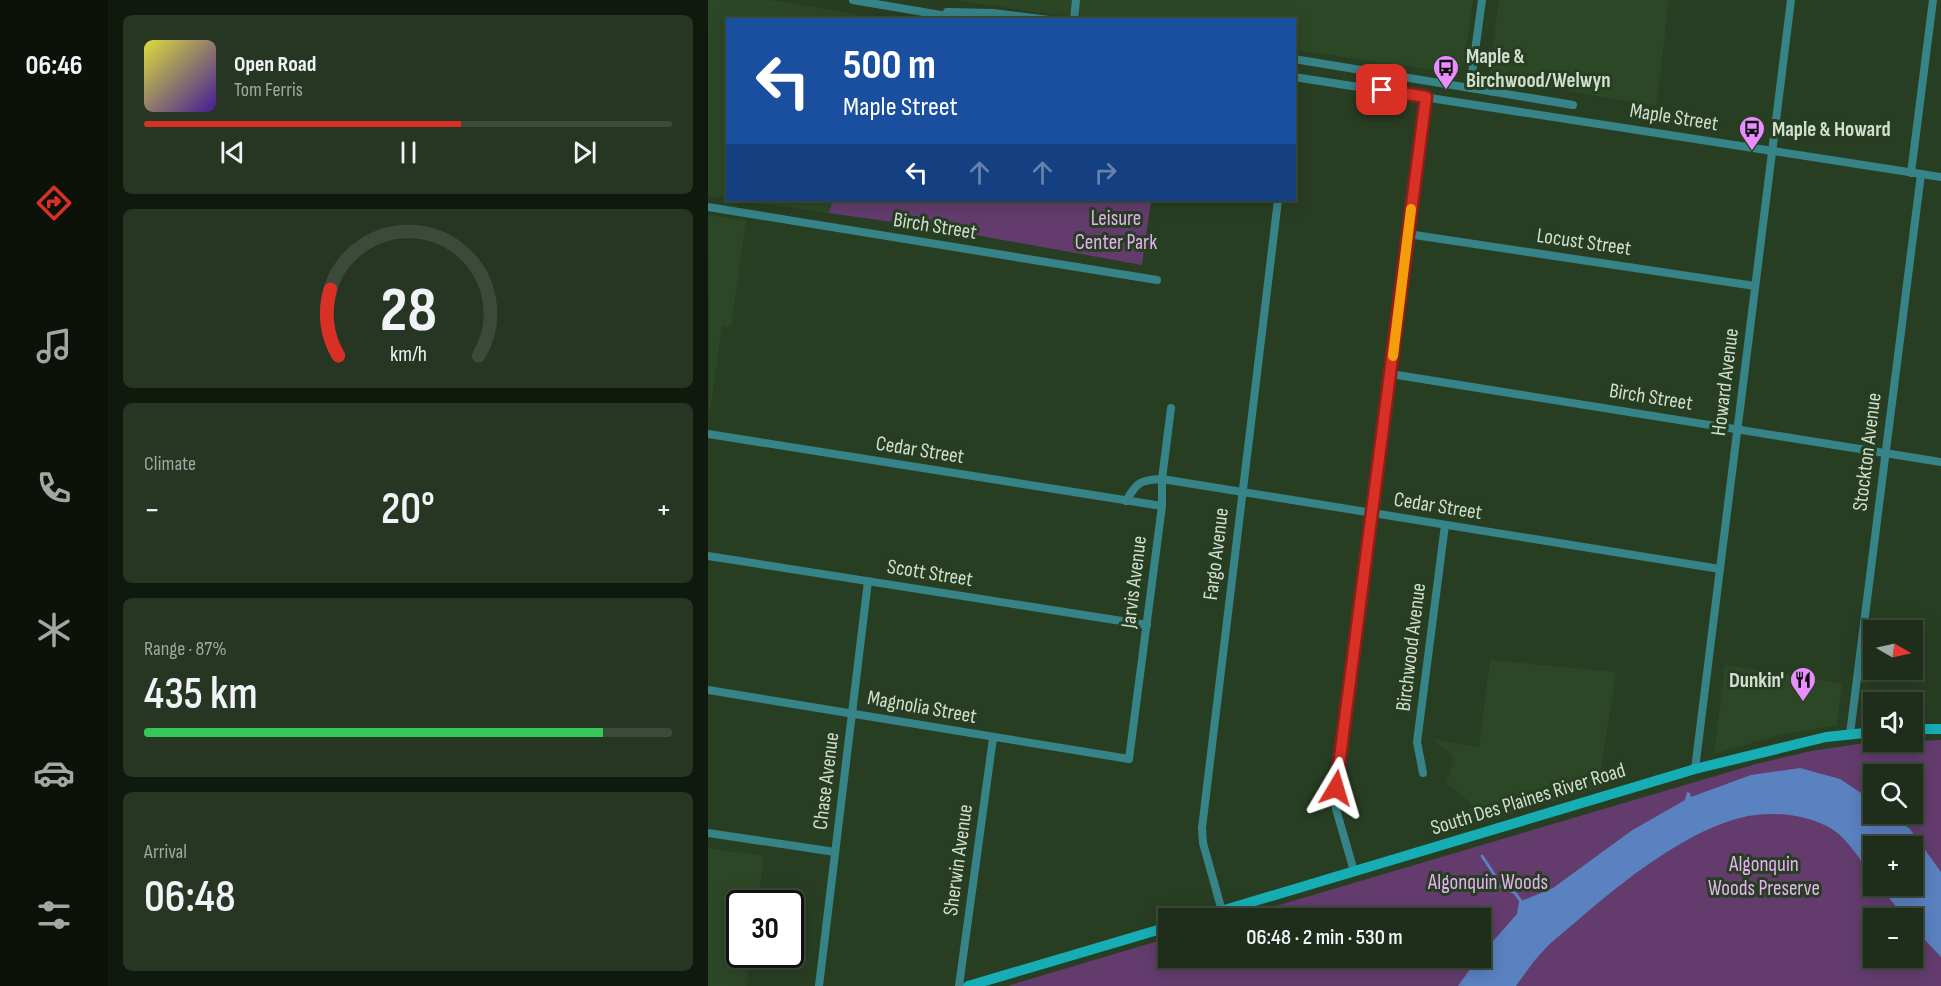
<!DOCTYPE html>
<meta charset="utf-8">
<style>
:root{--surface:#1e2e1a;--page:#263623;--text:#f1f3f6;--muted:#a1a8a2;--line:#3c4a39;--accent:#d93025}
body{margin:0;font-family:"Sofia Sans Condensed",sans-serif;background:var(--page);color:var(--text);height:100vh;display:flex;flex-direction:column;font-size:22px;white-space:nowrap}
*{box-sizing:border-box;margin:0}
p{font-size:20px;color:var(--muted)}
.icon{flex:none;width:33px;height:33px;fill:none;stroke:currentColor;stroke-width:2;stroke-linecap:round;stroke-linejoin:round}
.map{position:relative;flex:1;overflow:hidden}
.details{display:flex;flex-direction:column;gap:15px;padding:15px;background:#10190e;width:600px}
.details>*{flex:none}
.banner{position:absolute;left:18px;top:18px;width:570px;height:183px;border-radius:0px;box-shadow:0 3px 15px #0003,0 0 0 2px var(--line);background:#1a4fa0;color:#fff;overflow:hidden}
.needle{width:39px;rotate:99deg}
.buttons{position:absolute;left:1155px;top:620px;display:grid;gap:12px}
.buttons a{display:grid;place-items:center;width:60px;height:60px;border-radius:0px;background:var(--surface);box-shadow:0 3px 15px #0003,0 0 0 2px var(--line);font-size:30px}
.speed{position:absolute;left:18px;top:890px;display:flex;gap:12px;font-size:30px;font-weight:700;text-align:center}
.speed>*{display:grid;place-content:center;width:78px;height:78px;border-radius:50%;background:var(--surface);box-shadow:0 3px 15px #0003,0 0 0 2px var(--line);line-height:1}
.speed .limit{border:3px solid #111;border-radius:9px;background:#fff;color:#111}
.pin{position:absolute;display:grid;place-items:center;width:51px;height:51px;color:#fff;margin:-26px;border-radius:12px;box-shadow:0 3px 9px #0006}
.me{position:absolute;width:66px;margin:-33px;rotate:7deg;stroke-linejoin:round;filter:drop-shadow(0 0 4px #0008)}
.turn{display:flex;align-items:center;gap:21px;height:126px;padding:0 18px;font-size:27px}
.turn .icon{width:78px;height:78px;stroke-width:2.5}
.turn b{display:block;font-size:42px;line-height:51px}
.lanes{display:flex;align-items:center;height:57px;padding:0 18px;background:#0003;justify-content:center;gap:30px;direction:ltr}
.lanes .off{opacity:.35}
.big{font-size:45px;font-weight:600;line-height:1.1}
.details .tile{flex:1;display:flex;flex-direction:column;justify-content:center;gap:9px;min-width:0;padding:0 21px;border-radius:9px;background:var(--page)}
.details .dial{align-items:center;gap:0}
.dial svg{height:156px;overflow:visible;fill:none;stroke:var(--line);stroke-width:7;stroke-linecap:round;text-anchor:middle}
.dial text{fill:var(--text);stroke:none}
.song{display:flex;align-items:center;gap:18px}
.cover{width:72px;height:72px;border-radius:9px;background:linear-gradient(135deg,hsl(60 70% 55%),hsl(260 70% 35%))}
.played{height:6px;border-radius:3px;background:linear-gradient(90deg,var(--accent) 60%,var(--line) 60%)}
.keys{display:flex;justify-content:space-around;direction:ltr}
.heat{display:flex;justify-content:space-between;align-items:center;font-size:33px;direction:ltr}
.charge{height:9px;border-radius:4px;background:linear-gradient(90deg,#34c759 87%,var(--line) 0)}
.trip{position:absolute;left:450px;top:908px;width:333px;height:60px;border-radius:0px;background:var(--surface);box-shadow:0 3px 15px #0003,0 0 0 2px var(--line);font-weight:600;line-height:60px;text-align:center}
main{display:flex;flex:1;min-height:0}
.menu{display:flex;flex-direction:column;width:108px;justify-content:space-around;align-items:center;background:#0c120a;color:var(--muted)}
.menu .icon{width:42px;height:42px}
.menu .selected{color:var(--accent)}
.menu b{font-size:27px;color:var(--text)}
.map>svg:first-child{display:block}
.built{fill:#2c4726}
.green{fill:#633c6d;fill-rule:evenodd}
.water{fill:#5a81c0}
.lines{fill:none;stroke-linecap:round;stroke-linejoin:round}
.stream{stroke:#5a81c0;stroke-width:3}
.street{stroke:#378488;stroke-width:8}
.secondary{stroke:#16aeb4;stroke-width:10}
.route-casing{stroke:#8d1f18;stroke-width:15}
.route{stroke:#d93025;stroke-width:10}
.slow{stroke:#f59e0b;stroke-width:10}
.labels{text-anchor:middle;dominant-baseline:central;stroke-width:6;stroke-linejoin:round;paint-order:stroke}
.poi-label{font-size:21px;font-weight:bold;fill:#d1dfce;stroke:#283e23;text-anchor:start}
.street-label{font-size:21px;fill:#d1dfce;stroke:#283e23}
.park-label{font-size:21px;fill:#e7b1f5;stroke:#283e23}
</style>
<main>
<nav class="menu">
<b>06:46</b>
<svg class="icon selected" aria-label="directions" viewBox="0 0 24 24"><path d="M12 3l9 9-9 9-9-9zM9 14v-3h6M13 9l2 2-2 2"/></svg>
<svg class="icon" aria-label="music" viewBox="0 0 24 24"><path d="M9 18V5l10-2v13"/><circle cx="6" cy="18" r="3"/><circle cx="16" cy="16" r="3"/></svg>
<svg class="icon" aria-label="phone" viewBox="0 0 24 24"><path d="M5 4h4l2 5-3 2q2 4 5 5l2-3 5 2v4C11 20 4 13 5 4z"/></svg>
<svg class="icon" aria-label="climate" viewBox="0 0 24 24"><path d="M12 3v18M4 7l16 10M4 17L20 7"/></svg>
<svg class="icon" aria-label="car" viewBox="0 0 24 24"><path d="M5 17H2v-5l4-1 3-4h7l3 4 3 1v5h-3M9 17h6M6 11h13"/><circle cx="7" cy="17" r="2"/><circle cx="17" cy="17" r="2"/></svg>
<svg class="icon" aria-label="filters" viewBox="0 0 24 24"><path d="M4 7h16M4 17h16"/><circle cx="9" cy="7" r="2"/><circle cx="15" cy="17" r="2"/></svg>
</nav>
<section class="details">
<div class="tile">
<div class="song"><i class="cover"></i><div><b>Open Road</b><p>Tom Ferris</p></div></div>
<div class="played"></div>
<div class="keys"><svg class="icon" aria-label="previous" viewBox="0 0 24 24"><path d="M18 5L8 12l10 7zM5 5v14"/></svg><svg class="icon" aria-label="pause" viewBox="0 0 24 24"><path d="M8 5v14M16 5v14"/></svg><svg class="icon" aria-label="next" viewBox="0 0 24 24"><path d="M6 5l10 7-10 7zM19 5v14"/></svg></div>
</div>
<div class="tile dial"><svg viewBox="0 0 100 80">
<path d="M14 69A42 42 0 1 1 86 69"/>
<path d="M14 69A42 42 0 0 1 10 35" stroke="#d93025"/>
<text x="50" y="56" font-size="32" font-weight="700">28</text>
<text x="50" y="72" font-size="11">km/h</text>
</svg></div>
<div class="tile"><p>Climate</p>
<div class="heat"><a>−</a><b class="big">20°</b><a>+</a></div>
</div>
<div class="tile"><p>Range · 87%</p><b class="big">435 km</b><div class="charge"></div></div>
<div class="tile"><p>Arrival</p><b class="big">06:48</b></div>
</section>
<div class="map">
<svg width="1233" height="986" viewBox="0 0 1233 986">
<rect width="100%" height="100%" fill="#283e23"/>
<g class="built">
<path d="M 0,0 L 61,0 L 153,15 L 152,20 L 20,20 L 19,198 L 0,196 Z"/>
<path d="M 247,0 L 765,0 L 756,64 L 746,73 L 587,50 L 586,20 L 380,20 Z"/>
<path d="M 791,0 L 961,0 L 948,106 L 781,77 Z"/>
<path d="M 27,200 L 123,200 L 121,213 Z"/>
<path d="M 0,215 L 38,220 L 23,327 L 14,325 L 1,419 Z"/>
<path d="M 782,660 L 908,672 L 890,788 L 760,827 L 763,803 L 738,783 L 745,763 L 743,754 L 725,739 L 771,747 Z"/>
<path d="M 1017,665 L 1134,683 L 1129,725 L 1072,735 L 1006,754 Z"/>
<path d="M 0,848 L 56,856 L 50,903 L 32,903 L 32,954 L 43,954 L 39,986 L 0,986 Z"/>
</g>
<g class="green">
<path d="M 124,200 L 443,200 L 434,265 L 234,229 L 121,213 Z"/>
<path d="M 1233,740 L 1233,986 L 299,986 L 460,938 L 460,957 L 772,957 L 772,918 L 527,918 L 1048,764 L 1103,751 L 1157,743 ZM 1166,774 L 1204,774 L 1204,813 L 1166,813 ZM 1166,846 L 1204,846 L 1204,885 L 1166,885 ZM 1166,918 L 1204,918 L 1204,957 L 1166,957 Z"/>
</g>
<path class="water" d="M 1092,768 L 1132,779 L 1165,801 L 1166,813 L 1181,813 L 1202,829 L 1233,872 L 1233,957 L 1205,927 L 1204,918 L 1197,918 L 1171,885 L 1204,885 L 1204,846 L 1166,846 L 1165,877 C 1153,862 1141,840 1124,829 C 1101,815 1066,811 1040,816 C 981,828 915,881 870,920 C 859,930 846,939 836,950 C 825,961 817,974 808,986 L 750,986 L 770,958 L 809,914 L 811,902 L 845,888 L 923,831 L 977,800 L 979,792 L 982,793 L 983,797 L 1043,775 Z"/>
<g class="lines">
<path class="stream" d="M 774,856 L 786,874 L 789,885 L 807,893 L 815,904"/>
<g class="street">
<path d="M 145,0 L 262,20"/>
<path d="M 239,12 L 285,13 L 342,20"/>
<path d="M 366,20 L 368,0"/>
<path d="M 586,59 L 865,105"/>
<path d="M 586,77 L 1233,177"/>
<path d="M 762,88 L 774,0"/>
<path d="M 1203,173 L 1225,0"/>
<path d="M 0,207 L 449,280"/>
<path d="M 700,234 L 1047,286"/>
<path d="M 683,374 L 1233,462"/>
<path d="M 0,434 L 454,506"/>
<path d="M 418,501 C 429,482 432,480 454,479 L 1012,569"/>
<path d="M 0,556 L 439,625"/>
<path d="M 0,690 L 421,759 L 454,506 L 454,479 L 463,408"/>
<path d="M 1142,734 L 1213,174"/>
<path d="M 987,769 L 1083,0"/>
<path d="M 715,773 L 709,742 L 737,525"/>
<path d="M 0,833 L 127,852"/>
<path d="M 646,871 L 628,809 L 628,788 L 718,97"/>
<path d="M 514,911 L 495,843 L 494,828 L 570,200"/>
<path d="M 111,986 L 160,581"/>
<path d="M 251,986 L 285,738"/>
</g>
<g class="secondary">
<path d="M 1204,729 L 1233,729"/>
<path d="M 490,918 L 987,769 L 1118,737 L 1166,732"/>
<path d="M 260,986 L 460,927"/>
</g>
</g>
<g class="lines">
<defs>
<path id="route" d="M 628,788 L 718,97 L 674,90"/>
</defs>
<use href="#route" class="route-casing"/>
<use href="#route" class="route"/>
<path class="slow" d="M 685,356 L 703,209"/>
</g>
<defs>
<symbol id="bus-pin" viewBox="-11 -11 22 30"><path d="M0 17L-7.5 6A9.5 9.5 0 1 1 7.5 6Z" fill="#e98efe" stroke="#283e23"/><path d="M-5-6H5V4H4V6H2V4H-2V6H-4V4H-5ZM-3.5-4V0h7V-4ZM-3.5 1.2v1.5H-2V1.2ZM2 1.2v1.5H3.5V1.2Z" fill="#111"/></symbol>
<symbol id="restaurant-pin" viewBox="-11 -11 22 30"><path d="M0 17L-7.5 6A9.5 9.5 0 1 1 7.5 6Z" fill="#e98efe" stroke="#283e23"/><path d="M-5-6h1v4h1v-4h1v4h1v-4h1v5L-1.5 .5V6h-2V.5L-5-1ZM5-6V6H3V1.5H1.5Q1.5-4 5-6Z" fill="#111"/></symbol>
</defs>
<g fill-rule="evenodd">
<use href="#bus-pin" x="723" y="53" width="30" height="40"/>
<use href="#bus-pin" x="1029" y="114" width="30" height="40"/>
<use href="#restaurant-pin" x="1080" y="665" width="30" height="40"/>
</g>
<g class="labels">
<g class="poi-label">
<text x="758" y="56">Maple &amp;<tspan x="758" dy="24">Birchwood/Welwyn</tspan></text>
<text x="1064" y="129">Maple &amp; Howard</text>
<text x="1076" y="680" text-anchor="end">Dunkin'</text>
</g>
<g class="street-label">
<text transform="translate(966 117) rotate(9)">Maple Street</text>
<text transform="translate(227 226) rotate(9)">Birch Street</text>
<text transform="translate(876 242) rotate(8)">Locust Street</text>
<text transform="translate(1017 382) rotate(-83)">Howard Avenue</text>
<text transform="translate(943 397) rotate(9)">Birch Street</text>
<text transform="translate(212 450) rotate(9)">Cedar Street</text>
<text transform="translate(1159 452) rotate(-83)">Stockton Avenue</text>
<text transform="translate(730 506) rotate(9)">Cedar Street</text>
<text transform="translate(508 554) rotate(-83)">Fargo Avenue</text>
<text transform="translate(222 573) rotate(9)">Scott Street</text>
<text transform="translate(426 582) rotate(-83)">Jarvis Avenue</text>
<text transform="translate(703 647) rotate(-83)">Birchwood Avenue</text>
<text transform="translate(214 707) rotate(10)">Magnolia Street</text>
<text transform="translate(118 781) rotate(-83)">Chase Avenue</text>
<text transform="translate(820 799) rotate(-17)">South Des Plaines River Road</text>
<text transform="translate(250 860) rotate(-82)">Sherwin Avenue</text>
</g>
<g class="park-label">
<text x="408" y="218">Leisure<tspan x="408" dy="24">Center Park</tspan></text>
<text x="1056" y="864">Algonquin<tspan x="1056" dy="24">Woods Preserve</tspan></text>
<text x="780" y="882">Algonquin Woods</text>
</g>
</g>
</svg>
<div class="buttons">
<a><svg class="needle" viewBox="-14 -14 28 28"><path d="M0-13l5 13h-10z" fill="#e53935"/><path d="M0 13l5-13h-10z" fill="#a1a8a2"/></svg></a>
<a><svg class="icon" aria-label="sound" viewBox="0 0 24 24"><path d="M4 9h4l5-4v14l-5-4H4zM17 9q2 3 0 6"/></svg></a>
<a><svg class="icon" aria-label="search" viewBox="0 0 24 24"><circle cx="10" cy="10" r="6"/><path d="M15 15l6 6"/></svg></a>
<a>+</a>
<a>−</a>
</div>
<div class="speed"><div class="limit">30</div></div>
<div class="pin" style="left:674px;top:90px;background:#d93025"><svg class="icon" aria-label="arrive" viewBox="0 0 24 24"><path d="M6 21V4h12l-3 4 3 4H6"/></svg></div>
<svg class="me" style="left:628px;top:788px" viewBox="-20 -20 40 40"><path d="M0-17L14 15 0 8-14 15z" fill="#d93025" stroke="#fff" stroke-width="4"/></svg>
<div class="trip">06:48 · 2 min · 530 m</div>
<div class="banner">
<div class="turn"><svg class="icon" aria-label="left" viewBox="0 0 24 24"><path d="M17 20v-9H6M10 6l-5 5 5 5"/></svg><div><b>500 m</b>Maple Street</div></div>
<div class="lanes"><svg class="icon" aria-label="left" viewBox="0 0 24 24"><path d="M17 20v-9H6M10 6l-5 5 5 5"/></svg><svg class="icon off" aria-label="ahead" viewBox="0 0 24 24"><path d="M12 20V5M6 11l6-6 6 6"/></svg><svg class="icon off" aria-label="ahead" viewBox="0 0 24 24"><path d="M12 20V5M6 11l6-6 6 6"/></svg><svg class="icon off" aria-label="right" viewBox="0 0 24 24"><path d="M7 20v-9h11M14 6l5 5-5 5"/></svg></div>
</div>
</div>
</main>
